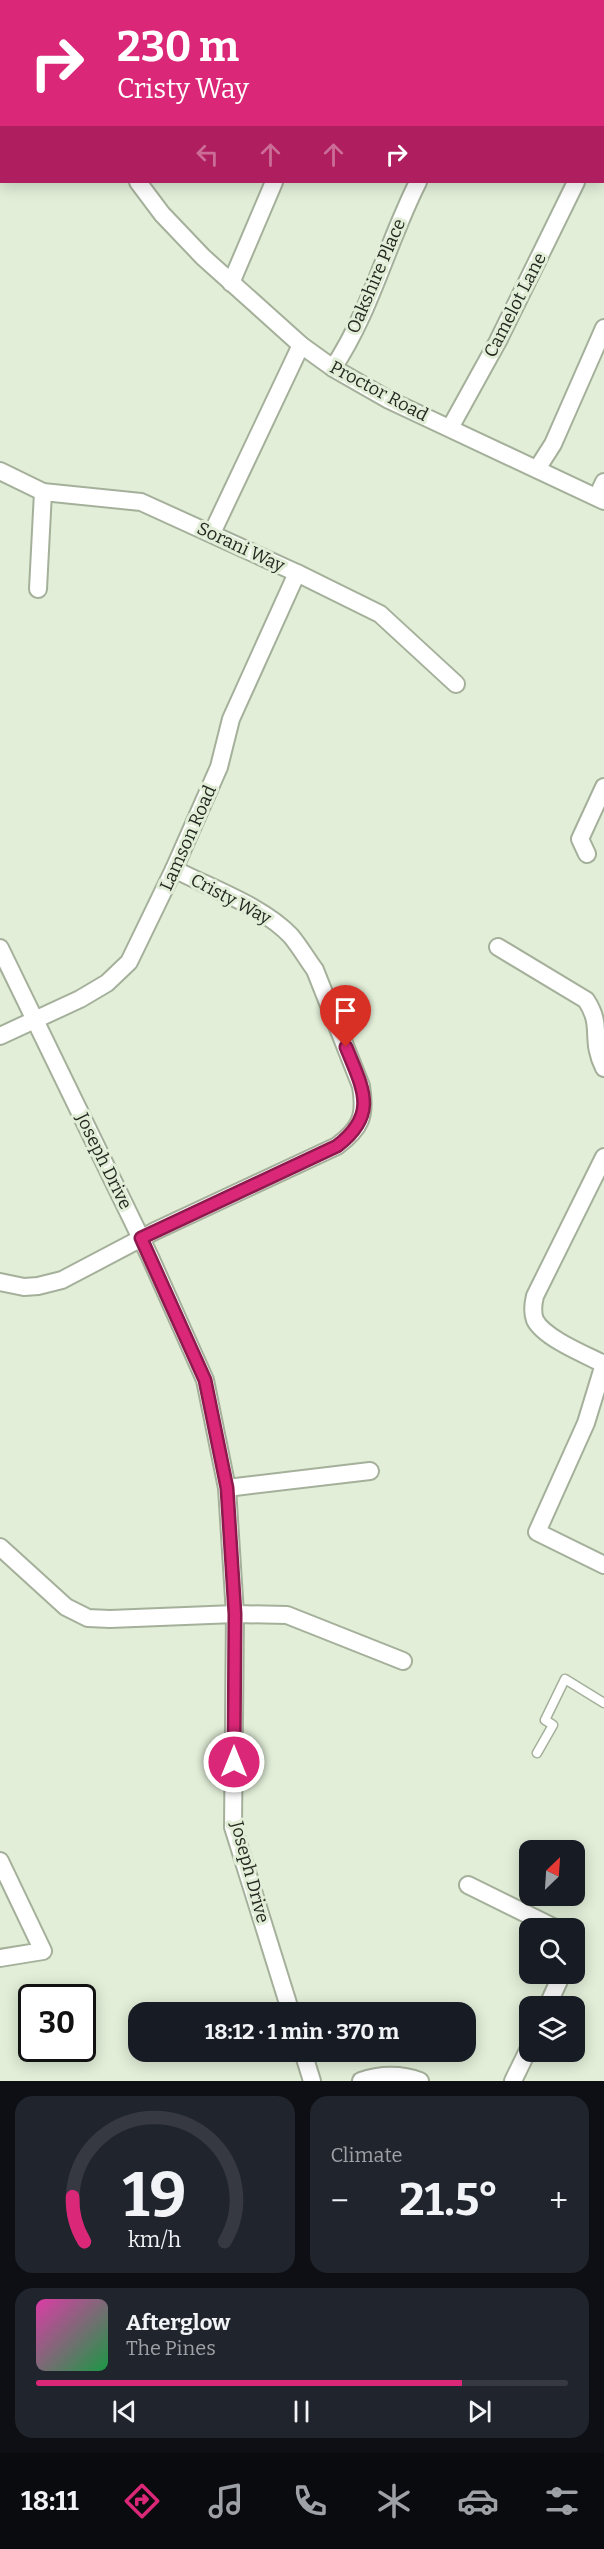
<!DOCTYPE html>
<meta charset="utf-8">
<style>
:root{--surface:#171b24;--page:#20242c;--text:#f1f3f6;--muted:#9ea1a6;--line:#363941;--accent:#db2777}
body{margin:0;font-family:Bitter,serif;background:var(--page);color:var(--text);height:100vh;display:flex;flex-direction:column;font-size:22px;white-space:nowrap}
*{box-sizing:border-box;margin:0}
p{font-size:20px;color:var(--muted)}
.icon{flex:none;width:33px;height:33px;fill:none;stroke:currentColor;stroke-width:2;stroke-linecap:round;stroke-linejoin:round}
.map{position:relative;height:2081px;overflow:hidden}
.sheet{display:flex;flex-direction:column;gap:15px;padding:15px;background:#0d0f14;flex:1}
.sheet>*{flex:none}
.hud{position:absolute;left:0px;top:0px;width:604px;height:183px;box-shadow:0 3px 15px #0003;background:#db2777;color:#fff;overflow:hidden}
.needle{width:39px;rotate:25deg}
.controls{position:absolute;left:519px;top:1840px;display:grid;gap:12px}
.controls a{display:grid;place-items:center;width:66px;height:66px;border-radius:12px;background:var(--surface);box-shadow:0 3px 15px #0003;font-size:30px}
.speed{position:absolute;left:18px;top:1984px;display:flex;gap:12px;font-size:30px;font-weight:700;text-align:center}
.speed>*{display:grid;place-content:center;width:78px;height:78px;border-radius:50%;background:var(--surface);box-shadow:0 3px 15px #0003;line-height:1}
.speed .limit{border:3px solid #111;border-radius:9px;background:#fff;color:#111}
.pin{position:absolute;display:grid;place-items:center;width:51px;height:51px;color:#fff;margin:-62px -26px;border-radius:50% 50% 50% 0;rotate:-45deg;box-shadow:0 0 6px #0007}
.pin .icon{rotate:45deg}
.me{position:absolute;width:66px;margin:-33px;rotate:0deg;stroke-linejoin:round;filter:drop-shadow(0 0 4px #0008)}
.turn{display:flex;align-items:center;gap:21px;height:126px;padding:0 18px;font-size:27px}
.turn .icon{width:78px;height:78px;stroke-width:2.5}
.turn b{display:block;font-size:42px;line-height:51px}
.lanes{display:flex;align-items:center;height:57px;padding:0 18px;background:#0003;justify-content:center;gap:30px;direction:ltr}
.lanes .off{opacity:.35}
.big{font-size:45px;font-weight:700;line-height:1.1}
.sheet .widget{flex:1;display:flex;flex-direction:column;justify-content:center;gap:9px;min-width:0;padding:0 21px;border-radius:18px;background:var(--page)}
.sheet .dial{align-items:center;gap:0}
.dial svg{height:156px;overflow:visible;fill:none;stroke:var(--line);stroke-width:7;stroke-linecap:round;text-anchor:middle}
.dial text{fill:var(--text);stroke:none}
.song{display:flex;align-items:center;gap:18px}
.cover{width:72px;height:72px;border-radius:9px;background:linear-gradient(135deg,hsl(320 70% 55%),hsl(140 70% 35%))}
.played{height:6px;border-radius:3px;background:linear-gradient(90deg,var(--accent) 80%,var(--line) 80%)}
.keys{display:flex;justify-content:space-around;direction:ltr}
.heat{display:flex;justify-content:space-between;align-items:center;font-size:33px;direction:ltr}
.sheet .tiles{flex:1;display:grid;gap:15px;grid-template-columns:1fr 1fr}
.widget:last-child{grid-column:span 2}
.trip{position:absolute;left:128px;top:2002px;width:348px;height:60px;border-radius:18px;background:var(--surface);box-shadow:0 3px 15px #0003;font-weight:700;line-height:60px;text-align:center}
.tabs{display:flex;height:96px;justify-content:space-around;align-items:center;background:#090b0e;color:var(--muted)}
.tabs .icon{width:42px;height:42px}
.tabs .on{color:var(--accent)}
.tabs b{font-size:27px;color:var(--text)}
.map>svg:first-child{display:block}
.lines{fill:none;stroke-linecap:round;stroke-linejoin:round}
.service-casing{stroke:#a5b09b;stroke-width:11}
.minor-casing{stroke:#a5b09b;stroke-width:20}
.service{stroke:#fff;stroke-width:8}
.minor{stroke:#fff;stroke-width:16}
.route-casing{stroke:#8e194d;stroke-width:15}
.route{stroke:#db2777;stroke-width:10}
.labels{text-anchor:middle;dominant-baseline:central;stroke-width:6;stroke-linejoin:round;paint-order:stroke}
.street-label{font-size:18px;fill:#252921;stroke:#e2eed8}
</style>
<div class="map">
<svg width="604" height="2081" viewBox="0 0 604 2081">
<rect width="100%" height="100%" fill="#e2eed8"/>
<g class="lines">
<defs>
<path id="service" d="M 537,1753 L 553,1725 L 545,1720 L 565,1679 L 604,1703"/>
<g id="minor">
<path d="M 69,0 L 69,2"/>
<path d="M 348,2 L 349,0"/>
<path d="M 505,2 L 506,0"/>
<path d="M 603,110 L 604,117"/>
<path d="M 138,182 L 162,214 L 203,257 L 301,345 L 333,368 L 389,400 L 604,501"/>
<path d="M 231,283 L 274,182"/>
<path d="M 333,368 C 371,311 387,243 418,182"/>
<path d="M 450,428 L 498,341 L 576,182"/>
<path d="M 537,469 L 553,444 L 604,328"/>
<path d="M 0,471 L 43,492 L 141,502 L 297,573 L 380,614 L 456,684"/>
<path d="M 597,497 L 604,482"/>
<path d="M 212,533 L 301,345"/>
<path d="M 38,589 L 43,492"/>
<path d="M 587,854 L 580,839 L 604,787"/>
<path d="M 498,947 L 586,1000 C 604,1027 589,1038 604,1068"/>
<path d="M 0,948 L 150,1257 L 205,1380 L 227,1488 L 235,1614 L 233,1827 L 291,2013"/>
<path d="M 0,1036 L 80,999 L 107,983 L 129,962 L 174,869 L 219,767 L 231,719 L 297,573"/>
<path d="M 604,1157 L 535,1296 C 533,1304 532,1312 535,1320 C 544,1338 586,1355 604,1364"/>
<path d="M 0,1282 L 24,1287 L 38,1286 L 62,1280 L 155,1231 L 337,1146 C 361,1128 366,1116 361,1086 L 315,970 C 307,959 300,947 291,936 C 263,906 210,888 174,869"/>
<path d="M 604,1364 L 586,1423 L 537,1532 L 604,1565"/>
<path d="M 227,1488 L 370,1471"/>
<path d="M 0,1547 L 66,1607 L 88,1618 L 110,1619 L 235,1614 L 287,1615 L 403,1661"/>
<path d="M 0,1861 L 43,1951 L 0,1958"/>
<path d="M 468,1885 L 557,1929"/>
<path d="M 547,2007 L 562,1974"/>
<path d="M 303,2052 L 312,2081"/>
<path d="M 361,2081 C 380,2074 402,2074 420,2081"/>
<path d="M 513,2081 L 530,2046"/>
</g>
</defs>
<use href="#service" class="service-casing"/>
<use href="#minor" class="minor-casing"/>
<use href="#service" class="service"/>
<use href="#minor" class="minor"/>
</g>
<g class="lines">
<defs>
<path id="route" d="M 234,1762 L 235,1614 L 227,1488 L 205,1380 L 141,1238 L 337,1146 C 379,1114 363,1089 346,1047"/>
</defs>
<use href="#route" class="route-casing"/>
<use href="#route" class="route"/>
</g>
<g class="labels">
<g class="street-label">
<text transform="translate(376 276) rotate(-67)">Oakshire Place</text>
<text transform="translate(515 305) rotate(-63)">Camelot Lane</text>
<text transform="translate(379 391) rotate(28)">Proctor Road</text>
<text transform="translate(241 547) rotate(25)">Sorani Way</text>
<text transform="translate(188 838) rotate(-66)">Lamson Road</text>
<text transform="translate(231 899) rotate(28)">Cristy Way</text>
<text transform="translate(104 1161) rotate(64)">Joseph Drive</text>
<text transform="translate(250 1872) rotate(75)">Joseph Drive</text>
</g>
</g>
</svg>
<div class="controls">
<a><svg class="needle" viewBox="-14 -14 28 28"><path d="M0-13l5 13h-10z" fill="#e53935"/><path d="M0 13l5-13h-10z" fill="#9ea1a6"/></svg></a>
<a><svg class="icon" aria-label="search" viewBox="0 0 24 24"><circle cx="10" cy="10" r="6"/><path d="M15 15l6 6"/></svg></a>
<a><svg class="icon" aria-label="layers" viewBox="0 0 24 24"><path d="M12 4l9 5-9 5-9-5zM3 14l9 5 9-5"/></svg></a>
</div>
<div class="speed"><div class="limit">30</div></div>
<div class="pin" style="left:346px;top:1047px;background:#d93025"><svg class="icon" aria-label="arrive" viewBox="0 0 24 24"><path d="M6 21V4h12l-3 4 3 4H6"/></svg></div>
<svg class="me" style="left:234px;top:1762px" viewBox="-20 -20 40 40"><circle r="17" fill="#db2777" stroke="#fff" stroke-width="3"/><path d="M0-11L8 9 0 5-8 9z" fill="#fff"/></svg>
<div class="trip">18:12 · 1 min · 370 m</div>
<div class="hud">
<div class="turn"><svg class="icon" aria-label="right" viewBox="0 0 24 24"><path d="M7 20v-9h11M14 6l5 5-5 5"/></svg><div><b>230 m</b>Cristy Way</div></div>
<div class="lanes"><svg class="icon off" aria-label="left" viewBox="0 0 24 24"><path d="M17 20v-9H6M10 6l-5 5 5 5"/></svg><svg class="icon off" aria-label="ahead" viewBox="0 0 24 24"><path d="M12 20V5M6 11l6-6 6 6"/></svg><svg class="icon off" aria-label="ahead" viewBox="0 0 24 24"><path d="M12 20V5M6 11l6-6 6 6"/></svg><svg class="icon" aria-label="right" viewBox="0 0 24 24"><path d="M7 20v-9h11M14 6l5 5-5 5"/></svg></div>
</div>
</div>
<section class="sheet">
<div class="tiles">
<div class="widget dial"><svg viewBox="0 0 100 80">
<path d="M14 69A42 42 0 1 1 86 69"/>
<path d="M14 69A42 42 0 0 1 8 46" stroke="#db2777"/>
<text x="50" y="56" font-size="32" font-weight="700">19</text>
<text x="50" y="72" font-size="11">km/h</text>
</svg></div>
<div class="widget"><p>Climate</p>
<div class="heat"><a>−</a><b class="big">21.5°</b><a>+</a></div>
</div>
<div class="widget">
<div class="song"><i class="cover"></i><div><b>Afterglow</b><p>The Pines</p></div></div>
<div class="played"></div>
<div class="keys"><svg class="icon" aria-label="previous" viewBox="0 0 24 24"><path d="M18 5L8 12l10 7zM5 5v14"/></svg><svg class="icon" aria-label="pause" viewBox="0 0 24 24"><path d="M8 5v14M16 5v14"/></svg><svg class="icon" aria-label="next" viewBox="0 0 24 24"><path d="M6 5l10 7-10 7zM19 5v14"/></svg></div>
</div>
</div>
</section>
<nav class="tabs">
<b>18:11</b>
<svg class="icon on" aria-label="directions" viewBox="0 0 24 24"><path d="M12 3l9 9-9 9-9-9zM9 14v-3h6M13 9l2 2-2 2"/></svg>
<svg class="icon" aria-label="music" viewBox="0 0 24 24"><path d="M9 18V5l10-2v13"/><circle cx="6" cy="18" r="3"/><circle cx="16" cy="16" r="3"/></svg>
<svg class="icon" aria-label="phone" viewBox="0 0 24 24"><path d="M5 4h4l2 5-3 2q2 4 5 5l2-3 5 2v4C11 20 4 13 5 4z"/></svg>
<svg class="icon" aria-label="climate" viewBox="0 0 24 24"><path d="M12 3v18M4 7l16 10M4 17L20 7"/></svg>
<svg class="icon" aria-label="car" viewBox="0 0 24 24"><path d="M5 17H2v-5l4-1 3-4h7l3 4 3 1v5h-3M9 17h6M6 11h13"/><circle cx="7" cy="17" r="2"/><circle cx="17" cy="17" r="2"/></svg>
<svg class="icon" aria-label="filters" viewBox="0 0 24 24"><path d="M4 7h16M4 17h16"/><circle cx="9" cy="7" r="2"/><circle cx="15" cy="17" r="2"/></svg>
</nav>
